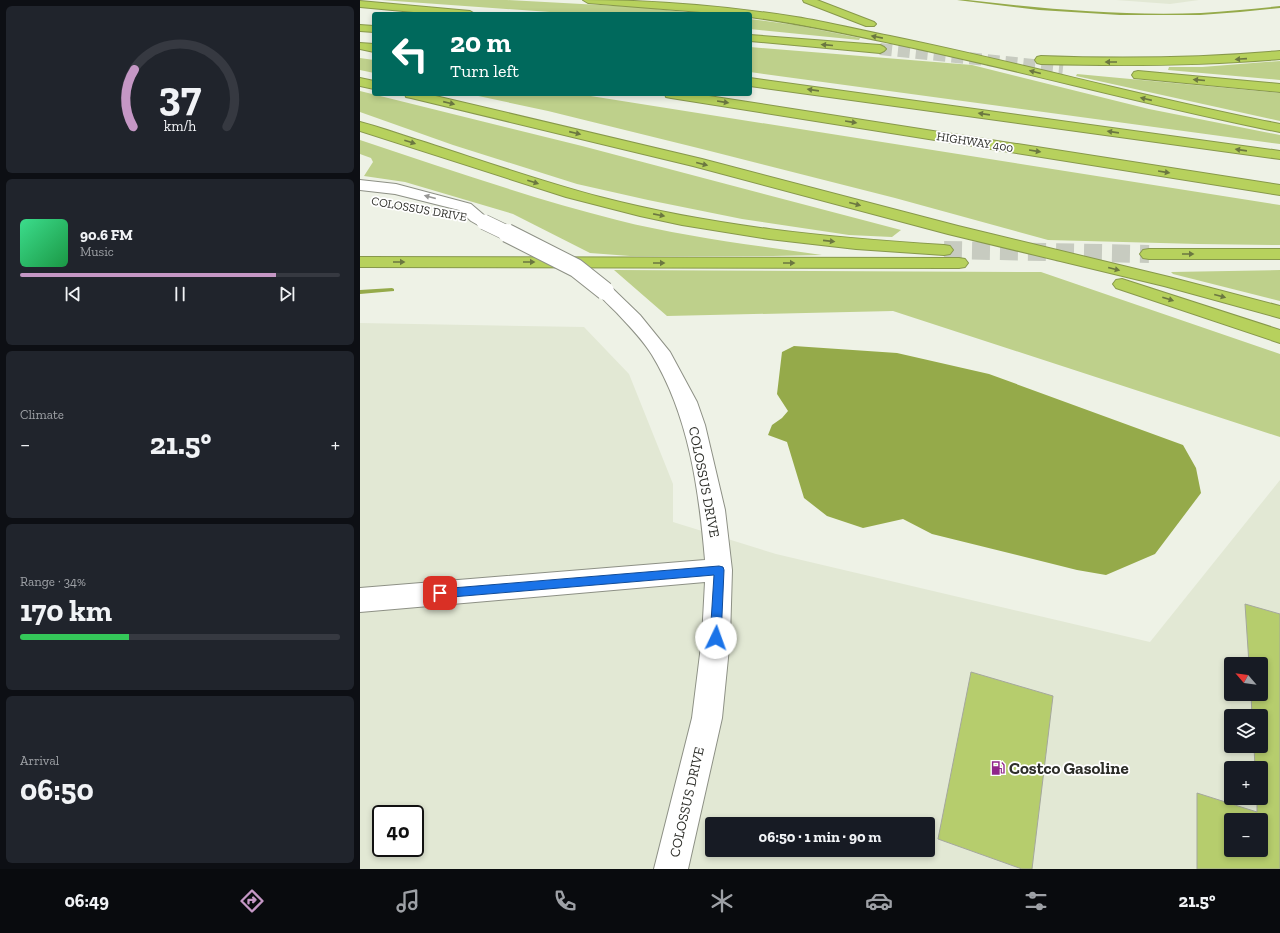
<!DOCTYPE html>
<meta charset="utf-8">
<style>
:root{--surface:#171b24;--page:#20242c;--text:#f1f3f6;--muted:#9ea1a6;--line:#363941;--accent:#c597c5}
body{margin:0;font-family:"Zilla Slab",serif;background:var(--page);color:var(--text);height:100vh;display:flex;flex-direction:column;font-size:15px;white-space:nowrap}
*{box-sizing:border-box;margin:0}
p{font-size:13px;color:var(--muted)}
.icon{flex:none;width:22px;height:22px;fill:none;stroke:currentColor;stroke-width:2;stroke-linecap:round;stroke-linejoin:round}
.map{position:relative;flex:1;overflow:hidden}
.panel{display:flex;flex-direction:column;gap:6px;padding:6px;background:#0d0f14;width:360px}
.panel>*{flex:none}
.guide{position:absolute;left:12px;top:12px;width:380px;height:84px;border-radius:4px;box-shadow:0 2px 6px #0003;background:#00695c;color:#fff;overflow:hidden}
.needle{width:26px;rotate:298deg}
.controls{position:absolute;left:864px;top:657px;display:grid;gap:8px}
.controls a{display:grid;place-items:center;width:44px;height:44px;border-radius:4px;background:var(--surface);box-shadow:0 2px 6px #0003;font-size:20px}
.speed{position:absolute;left:12px;top:805px;display:flex;gap:8px;font-size:20px;font-weight:700;text-align:center}
.speed>*{display:grid;place-content:center;width:52px;height:52px;border-radius:50%;background:var(--surface);box-shadow:0 2px 6px #0003;line-height:1}
.speed .limit{border:2px solid #111;border-radius:6px;background:#fff;color:#111}
.pin{position:absolute;display:grid;place-items:center;width:34px;height:34px;color:#fff;margin:-17px;border-radius:8px;box-shadow:0 2px 6px #0006}
.me{position:absolute;width:44px;margin:-22px;rotate:3deg;stroke-linejoin:round;filter:drop-shadow(0 0 3px #0008)}
.turn{display:flex;align-items:center;gap:14px;height:84px;padding:0 12px;font-size:18px}
.turn .icon{width:52px;height:52px;stroke-width:2.5}
.turn b{display:block;font-size:28px;line-height:34px}
.big{font-size:30px;font-weight:800;line-height:1.1}
.panel .tile{flex:1;display:flex;flex-direction:column;justify-content:center;gap:6px;min-width:0;padding:0 14px;border-radius:6px;background:var(--page)}
.panel .dial{align-items:center;gap:0}
.dial svg{height:104px;overflow:visible;fill:none;stroke:var(--line);stroke-width:7;stroke-linecap:round;text-anchor:middle}
.dial text{fill:var(--text);stroke:none}
.song{display:flex;align-items:center;gap:12px}
.cover{width:48px;height:48px;border-radius:6px;background:linear-gradient(135deg,hsl(150 70% 55%),hsl(140 70% 35%))}
.played{height:4px;border-radius:2px;background:linear-gradient(90deg,var(--accent) 80%,var(--line) 80%)}
.keys{display:flex;justify-content:space-around;direction:ltr}
.heat{display:flex;justify-content:space-between;align-items:center;font-size:22px;direction:ltr}
.charge{height:6px;border-radius:3px;background:linear-gradient(90deg,#34c759 34%,var(--line) 0)}
.trip{position:absolute;left:345px;top:817px;width:230px;height:40px;border-radius:4px;background:var(--surface);box-shadow:0 2px 6px #0003;font-weight:800;line-height:40px;text-align:center}
.tab-bar{display:flex;height:64px;justify-content:space-around;align-items:center;background:#090b0e;color:var(--muted)}
.tab-bar .icon{width:28px;height:28px}
.tab-bar .current{color:var(--accent)}
.tab-bar b{font-size:18px;color:var(--text)}
main{display:flex;flex:1;min-height:0}
.map>svg:first-child{display:block}
.built{fill:#e2e8d4;fill-rule:evenodd}
.green{fill:#bed08b}
.water{fill:#95aa4a}
.lines{fill:none;stroke-linecap:round;stroke-linejoin:round}
.stream{fill:#95aa4a;fill-rule:evenodd}
.building{fill:#b6cd6d;stroke:#a4a79c;fill-rule:evenodd}
.highway-tunnel-far1{stroke:#c7cbc0;stroke-width:12;stroke-dasharray:12 6;stroke-linecap:butt}
.highway-tunnel{stroke:#c7cbc0;stroke-width:18;stroke-dasharray:18 10;stroke-linecap:butt}
.minor-casing{stroke:#8d9085;stroke-width:2}
.highway-casing{stroke:#87984b;stroke-width:2}
.minor{fill:#fff;fill-rule:evenodd}
.highway{fill:#b7d15d;fill-rule:evenodd}
.minor-bridge-far1-casing{stroke:#8d9085;stroke-width:16;stroke-linecap:butt}
.minor-bridge-casing{stroke:#8d9085;stroke-width:20;stroke-linecap:butt}
.minor-bridge-far1{stroke:#fff;stroke-width:15}
.minor-bridge{stroke:#fff;stroke-width:18}
.oneway{fill:#6b7740}
.oneway2{fill:#969694}
.route{fill:#1a73e8;stroke:#114b97}
.labels{text-anchor:middle;dominant-baseline:central;stroke-width:3.5;stroke-linejoin:round;paint-order:stroke}
.far-street-label{font-size:12px;fill:#2d2e29;stroke:#fff}
.street-label{font-size:14px;fill:#2d2e29;stroke:#fff}
.near-poi-label{font-size:17px;font-weight:bold;fill:#2d2e29;stroke:#fff;text-anchor:start}
</style>
<main>
<section class="panel">
<div class="tile dial"><svg viewBox="0 0 100 80">
<path d="M14 69A42 42 0 1 1 86 69"/>
<path d="M14 69A42 42 0 0 1 15 25" stroke="#c597c5"/>
<text x="50" y="56" font-size="32" font-weight="700">37</text>
<text x="50" y="72" font-size="11">km/h</text>
</svg></div>
<div class="tile">
<div class="song"><i class="cover"></i><div><b>90.6 FM</b><p>Music</p></div></div>
<div class="played"></div>
<div class="keys"><svg class="icon" aria-label="previous" viewBox="0 0 24 24"><path d="M18 5L8 12l10 7zM5 5v14"/></svg><svg class="icon" aria-label="pause" viewBox="0 0 24 24"><path d="M8 5v14M16 5v14"/></svg><svg class="icon" aria-label="next" viewBox="0 0 24 24"><path d="M6 5l10 7-10 7zM19 5v14"/></svg></div>
</div>
<div class="tile"><p>Climate</p>
<div class="heat"><a>−</a><b class="big">21.5°</b><a>+</a></div>
</div>
<div class="tile"><p>Range · 34%</p><b class="big">170 km</b><div class="charge"></div></div>
<div class="tile"><p>Arrival</p><b class="big">06:50</b></div>
</section>
<div class="map">
<svg width="920" height="869" viewBox="0 0 920 869">
<rect width="100%" height="100%" fill="#eef2e6"/>
<g class="built">
<path d="M 756,0 L 839,0 L 810,4 Z"/>
<path d="M 0,323 L 224,327 L 269,374 L 313,484 L 313,522 L 416,554 L 790,642 L 920,480 L 920,869 L 0,869 ZM 871,664 L 901,664 L 901,694 L 871,694 ZM 871,716 L 901,716 L 901,746 L 871,746 ZM 871,768 L 901,768 L 901,798 L 871,798 ZM 21,814 L 55,814 L 55,848 L 21,848 ZM 871,820 L 901,820 L 901,850 L 871,850 ZM 352,824 L 568,824 L 568,850 L 352,850 Z"/>
</g>
<g class="green">
<path d="M 21,0 L 147,0 L 277,7 L 345,14 L 218,14 Z"/>
<path d="M 390,19 L 435,25 L 500,38 L 499,40 L 390,29 Z"/>
<path d="M 390,47 L 612,65 L 789,109 L 920,135 L 920,144 L 390,72 Z"/>
<path d="M 0,58 L 14,60 L 14,73 L 0,70 Z"/>
<path d="M 920,61 L 920,80 L 808,70 L 809,67 L 842,67 Z"/>
<path d="M 717,74 L 920,93 L 920,121 L 716,76 Z"/>
<path d="M 0,91 L 222,146 L 541,230 L 532,237 L 489,235 L 382,219 L 288,200 L 217,184 L 93,145 L 0,112 Z"/>
<path d="M 109,94 L 218,94 L 920,205 L 920,245 L 838,244 L 688,240 L 535,198 L 346,150 L 188,111 Z"/>
<path d="M 0,140 C 85,168 170,198 257,220 C 324,237 393,245 462,255 L 413,256 L 270,256 L 230,253 L 153,214 L 45,182 L 4,176 L 13,162 L 11,158 L 0,154 Z"/>
<path d="M 254,270 L 681,272 L 920,354 L 920,437 L 533,311 L 307,316 Z"/>
<path d="M 920,270 L 920,301 L 813,274 L 811,272 Z"/>
</g>
<path class="water" d="M 434,346 L 537,353 L 629,374 L 823,445 L 836,468 L 841,493 L 795,554 L 746,575 L 717,570 L 572,534 L 543,519 L 503,528 L 467,516 L 444,498 L 427,442 L 408,435 L 412,425 L 422,418 L 428,411 L 417,394 L 422,352 Z"/>
<g class="lines">
<g class="stream">
<path d="M 597,0 L 608,0 C 685,9 763,16 841,13 C 868,11 894,9 920,6 L 920,8 L 880,12 L 840,15 L 760,15 L 679,10 Z"/>
<path d="M 32,288 L 34,289 L 34,291 L 0,294 L 0,290 Z"/>
</g>
</g>
<g class="building">
<path d="M 885,604 L 920,614 L 920,869 L 837,869 L 837,793 L 897,812 L 897,798 L 901,798 L 901,768 L 895,768 L 894,746 L 901,746 L 901,716 L 892,716 L 891,694 L 901,694 L 901,664 L 889,664 ZM 871,820 L 901,820 L 901,850 L 871,850 Z"/>
<path d="M 611,672 L 693,696 L 672,869 L 662,869 L 578,839 Z"/>
</g>
<g class="lines">
<path class="highway-tunnel-far1" d="M 520,49 L 703,68"/>
<path class="highway-tunnel" d="M 584,250 L 789,254"/>
<defs>
<g id="minor">
<path d="M 0,180 L 36,184 L 111,204 L 132,222 L 130,225 L 124,227 L 118,225 L 111,221 L 99,210 L 35,194 L 0,190 Z"/>
<path d="M 245,285 L 251,287 L 280,315 L 310,352 L 337,402 L 345,425 L 365,510 L 372,570 L 370,638 L 362,718 L 328,869 L 294,869 L 332,718 L 342,638 L 345,582 L 0,612 L 0,588 L 345,560 C 339,490 329,416 292,355 C 283,340 269,326 257,313 C 250,306 242,299 236,291 L 239,287 Z"/>
</g>
<g id="highway">
<path d="M 223,0 C 294,0 365,6 436,17 C 468,22 499,30 530,36 C 661,63 789,98 920,124 L 920,132 C 789,106 660,70 530,43 C 483,33 437,23 390,17 L 390,14 L 366,14 L 228,3 Z"/>
<path d="M 443,0 L 457,0 L 514,22 L 516,24 L 514,26 L 506,26 L 444,2 Z"/>
<path d="M 0,1 L 110,11 L 115,14 L 75,14 L 0,7 Z"/>
<path d="M 0,25 L 14,26 L 14,32 L 0,31 Z"/>
<path d="M 390,35 L 520,45 L 524,47 L 526,49 L 524,51 L 520,53 L 390,41 Z"/>
<path d="M 0,43 L 14,44 L 14,52 L 0,49 Z"/>
<path d="M 920,51 L 920,59 C 840,66 761,66 681,64 L 677,63 L 675,60 L 677,57 L 681,56 C 761,59 840,58 920,51 Z"/>
<path d="M 778,71 L 920,84 L 920,92 L 774,78 L 772,75 L 774,72 Z"/>
<path d="M 0,78 L 14,81 L 14,89 L 0,86 Z"/>
<path d="M 390,78 L 920,151 L 920,159 L 390,86 Z"/>
<path d="M 45,94 L 67,94 L 342,159 L 598,226 L 809,277 L 920,306 L 920,318 L 804,286 L 588,234 L 333,166 L 51,98 L 46,97 Z"/>
<path d="M 305,94 L 336,94 L 920,185 L 920,195 L 311,98 L 306,97 Z"/>
<path d="M 0,122 C 20,127 41,135 61,141 C 120,160 179,181 240,197 C 352,226 468,238 584,245 L 590,246 L 593,250 L 590,254 L 584,255 L 496,249 L 409,239 L 322,225 L 280,216 L 206,197 L 0,131 Z"/>
<path d="M 789,249 L 920,249 L 920,259 L 789,259 L 783,258 L 780,254 L 783,250 Z"/>
<path d="M 0,257 L 599,258 L 605,259 L 608,263 L 605,267 L 599,268 L 0,267 Z"/>
<path d="M 762,279 L 920,330 L 920,343 L 756,288 L 753,284 L 756,280 Z"/>
</g>
</defs>
<use href="#minor" class="minor-casing"/>
<use href="#highway" class="highway-casing"/>
<use href="#minor" class="minor"/>
<use href="#highway" class="highway"/>
<defs>
<path id="minor-bridge-far1" d="M 124,222 L 149,234"/>
<path id="minor-bridge" d="M 147,233 L 216,268 L 245,291"/>
</defs>
<use href="#minor-bridge-far1" class="minor-bridge-far1-casing"/>
<use href="#minor-bridge" class="minor-bridge-casing"/>
<use href="#minor-bridge-far1" class="minor-bridge-far1"/>
<use href="#minor-bridge" class="minor-bridge"/>
</g>
<defs><path id="oneway-solid" d="M-6-.8H1V-3.2L6.5 0L1 3.2V.8H-6Z"/></defs>
<g class="oneway">
<use href="#oneway-solid" transform="translate(517 37) rotate(-169)"/>
<use href="#oneway-solid" transform="translate(467 45) rotate(-175)"/>
<use href="#oneway-solid" transform="translate(881 59) rotate(176)"/>
<use href="#oneway-solid" transform="translate(751 62) rotate(-180)"/>
<use href="#oneway-solid" transform="translate(675 72) rotate(-166)"/>
<use href="#oneway-solid" transform="translate(839 80) rotate(-175)"/>
<use href="#oneway-solid" transform="translate(453 90) rotate(-172)"/>
<use href="#oneway-solid" transform="translate(786 99) rotate(-167)"/>
<use href="#oneway-solid" transform="translate(363 102) rotate(9)"/>
<use href="#oneway-solid" transform="translate(89 103) rotate(13)"/>
<use href="#oneway-solid" transform="translate(624 114) rotate(-172)"/>
<use href="#oneway-solid" transform="translate(491 122) rotate(9)"/>
<use href="#oneway-solid" transform="translate(753 132) rotate(-172)"/>
<use href="#oneway-solid" transform="translate(215 133) rotate(13)"/>
<use href="#oneway-solid" transform="translate(50 142) rotate(18)"/>
<use href="#oneway-solid" transform="translate(881 150) rotate(-172)"/>
<use href="#oneway-solid" transform="translate(675 151) rotate(9)"/>
<use href="#oneway-solid" transform="translate(342 164) rotate(14)"/>
<use href="#oneway-solid" transform="translate(804 172) rotate(9)"/>
<use href="#oneway-solid" transform="translate(173 182) rotate(18)"/>
<use href="#oneway-solid" transform="translate(495 204) rotate(15)"/>
<use href="#oneway-solid" transform="translate(299 215) rotate(11)"/>
<use href="#oneway-solid" transform="translate(469 241) rotate(6)"/>
<use href="#oneway-solid" transform="translate(828 254)"/>
<use href="#oneway-solid" transform="translate(39 262)"/>
<use href="#oneway-solid" transform="translate(169 262)"/>
<use href="#oneway-solid" transform="translate(299 263)"/>
<use href="#oneway-solid" transform="translate(429 263)"/>
<use href="#oneway-solid" transform="translate(754 269) rotate(14)"/>
<use href="#oneway-solid" transform="translate(860 296) rotate(15)"/>
<use href="#oneway-solid" transform="translate(808 299) rotate(18)"/>
</g>
<use class="oneway2" href="#oneway-solid" transform="translate(70 197) rotate(-165)"/>
<path class="route" d="M 359,566 L 363,567 L 364,570 L 361,638 L 360,642 L 356,643 L 352,642 L 350,638 L 354,575 L 80,598 L 76,597 L 74,593 L 76,590 L 80,589 Z"/>
<defs>
<symbol id="fuel-bare" viewBox="-9 -9 18 18"><path d="M-5.5-6h7V0h2V4h1.3V-2.5L3-4.5l.8-.8L6-3V5H2.5V1h-1V6h-7ZM-4.2-4.7v3.2H.2V-4.7Z" fill="#8f268a" stroke="#fff" stroke-width="2.5" paint-order="stroke"/></symbol>
</defs>
<g fill-rule="evenodd">
<use href="#fuel-bare" x="628" y="758" width="20" height="20"/>
</g>
<g class="labels">
<g class="far-street-label">
<text transform="translate(615 142) rotate(9)">HIGHWAY 400</text>
<text transform="translate(59 209) rotate(10)">COLOSSUS DRIVE</text>
</g>
<g class="street-label">
<text transform="translate(344 482) rotate(79)">COLOSSUS DRIVE</text>
<text transform="translate(327 802) rotate(-77)">COLOSSUS DRIVE</text>
</g>
<g class="near-poi-label">
<text x="649" y="768">Costco Gasoline</text>
</g>
</g>
</svg>
<div class="controls">
<a><svg class="needle" viewBox="-14 -14 28 28"><path d="M0-13l5 13h-10z" fill="#e53935"/><path d="M0 13l5-13h-10z" fill="#9ea1a6"/></svg></a>
<a><svg class="icon" aria-label="layers" viewBox="0 0 24 24"><path d="M12 4l9 5-9 5-9-5zM3 14l9 5 9-5"/></svg></a>
<a>+</a>
<a>−</a>
</div>
<div class="speed"><div class="limit">40</div></div>
<div class="pin" style="left:80px;top:593px;background:#d93025"><svg class="icon" aria-label="arrive" viewBox="0 0 24 24"><path d="M6 21V4h12l-3 4 3 4H6"/></svg></div>
<svg class="me" style="left:356px;top:638px" viewBox="-20 -20 40 40"><circle r="19" fill="#fff"/><path d="M0-13L10 11 0 6-10 11z" fill="#1a73e8"/></svg>
<div class="trip">06:50 · 1 min · 90 m</div>
<div class="guide">
<div class="turn"><svg class="icon" aria-label="left" viewBox="0 0 24 24"><path d="M17 20v-9H6M10 6l-5 5 5 5"/></svg><div><b>20 m</b>Turn left</div></div>
</div>
</div>
</main>
<nav class="tab-bar">
<b>06:49</b>
<svg class="icon current" aria-label="directions" viewBox="0 0 24 24"><path d="M12 3l9 9-9 9-9-9zM9 14v-3h6M13 9l2 2-2 2"/></svg>
<svg class="icon" aria-label="music" viewBox="0 0 24 24"><path d="M9 18V5l10-2v13"/><circle cx="6" cy="18" r="3"/><circle cx="16" cy="16" r="3"/></svg>
<svg class="icon" aria-label="phone" viewBox="0 0 24 24"><path d="M5 4h4l2 5-3 2q2 4 5 5l2-3 5 2v4C11 20 4 13 5 4z"/></svg>
<svg class="icon" aria-label="climate" viewBox="0 0 24 24"><path d="M12 3v18M4 7l16 10M4 17L20 7"/></svg>
<svg class="icon" aria-label="car" viewBox="0 0 24 24"><path d="M5 17H2v-5l4-1 3-4h7l3 4 3 1v5h-3M9 17h6M6 11h13"/><circle cx="7" cy="17" r="2"/><circle cx="17" cy="17" r="2"/></svg>
<svg class="icon" aria-label="filters" viewBox="0 0 24 24"><path d="M4 7h16M4 17h16"/><circle cx="9" cy="7" r="2"/><circle cx="15" cy="17" r="2"/></svg>
<b>21.5°</b>
</nav>
